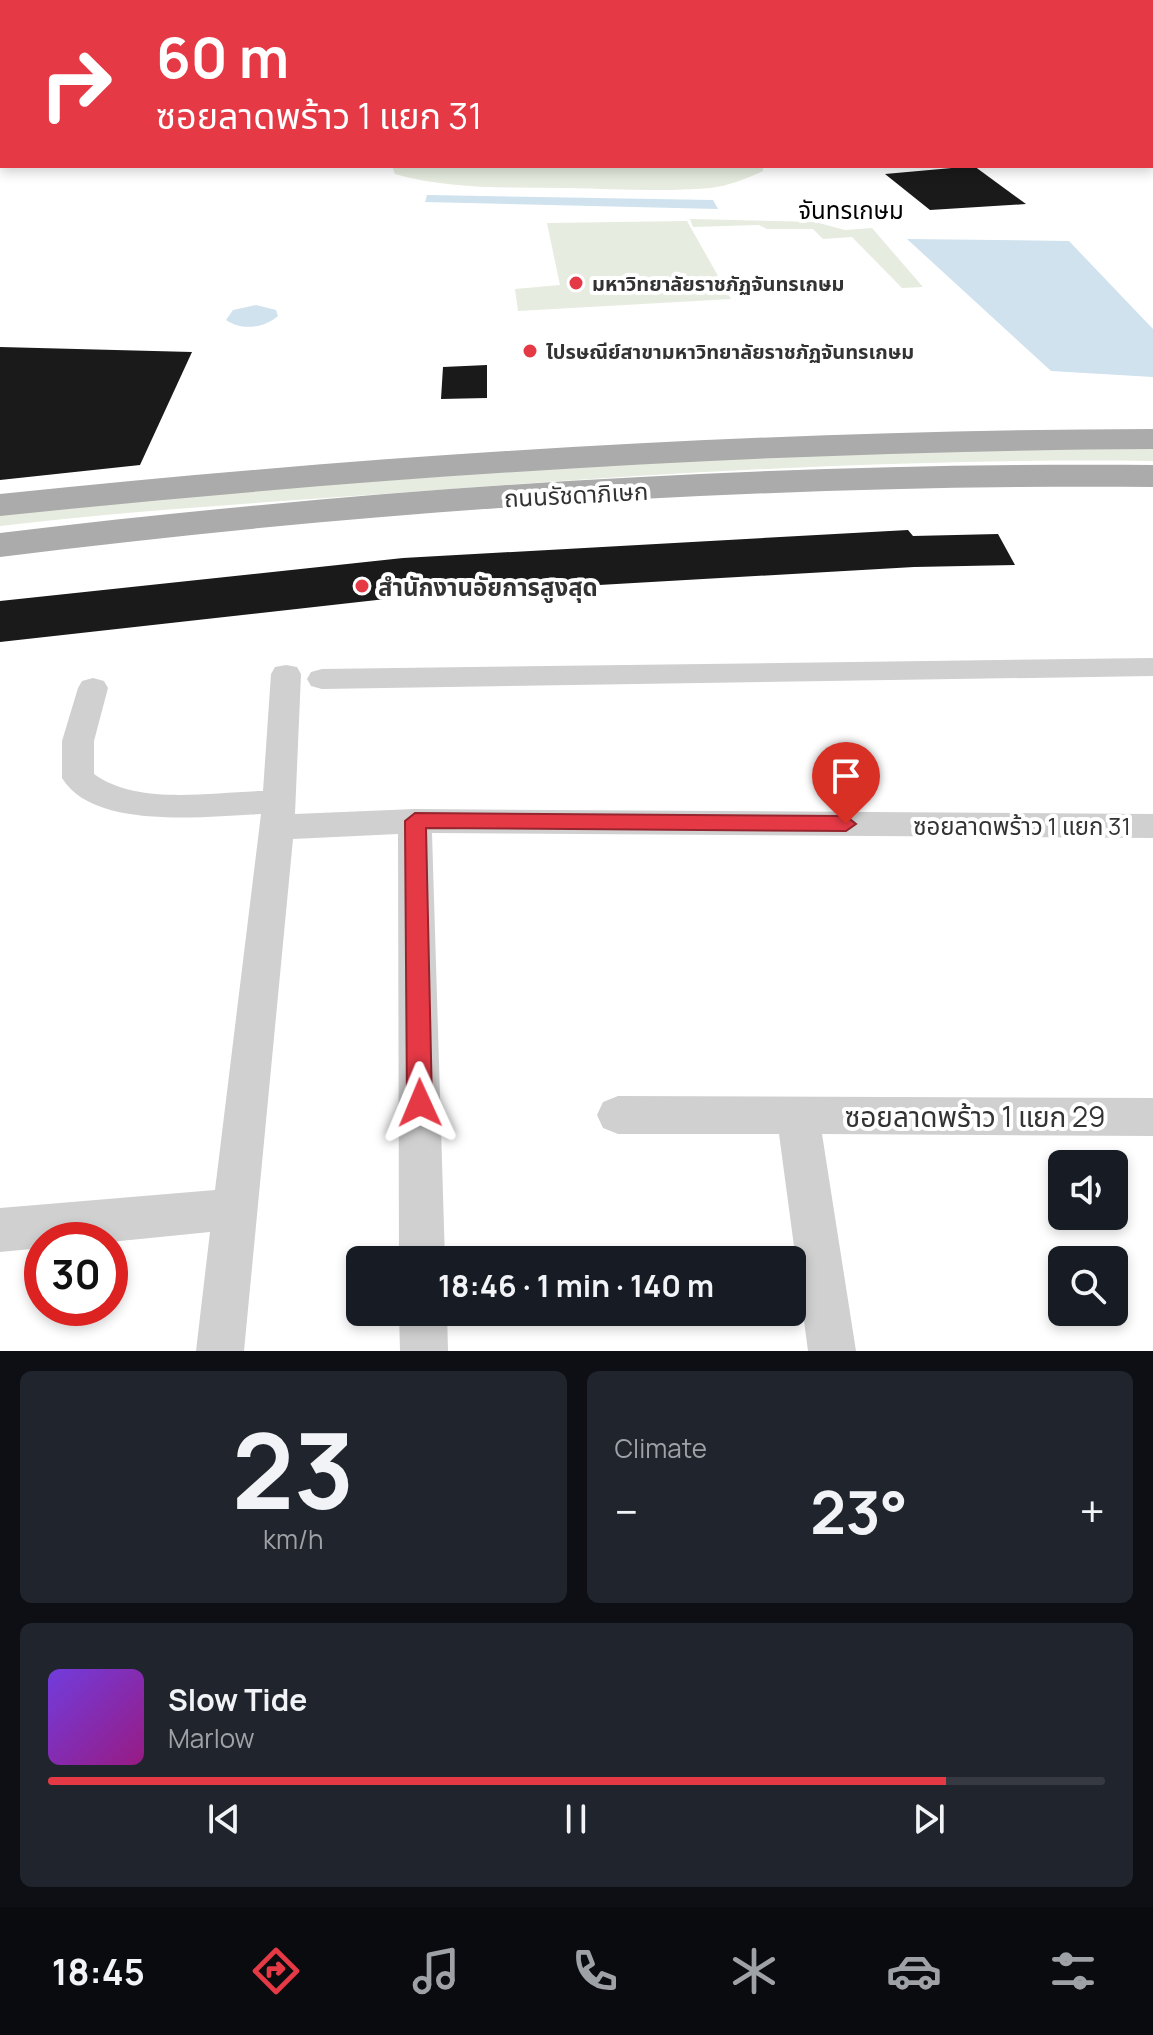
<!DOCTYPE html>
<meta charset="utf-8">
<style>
:root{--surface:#171b24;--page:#20242c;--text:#f1f3f6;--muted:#9ea1a6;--line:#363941;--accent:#e63946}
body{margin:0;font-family:Manrope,"Noto Sans Thai",sans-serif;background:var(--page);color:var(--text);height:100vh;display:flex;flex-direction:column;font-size:30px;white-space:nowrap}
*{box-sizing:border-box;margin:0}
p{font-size:26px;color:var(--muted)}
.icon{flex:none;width:44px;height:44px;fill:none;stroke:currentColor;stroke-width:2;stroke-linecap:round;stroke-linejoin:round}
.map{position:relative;height:1351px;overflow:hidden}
.sheet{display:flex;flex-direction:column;gap:20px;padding:20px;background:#0d0f14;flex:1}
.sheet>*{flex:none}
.banner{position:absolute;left:0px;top:0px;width:1154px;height:168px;box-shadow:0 4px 12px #0003;background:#e63946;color:#fff;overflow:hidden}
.buttons{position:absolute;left:1048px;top:1150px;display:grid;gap:16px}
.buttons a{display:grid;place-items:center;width:80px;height:80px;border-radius:12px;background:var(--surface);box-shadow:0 4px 12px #0003;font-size:40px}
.speed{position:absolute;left:24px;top:1222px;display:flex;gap:16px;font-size:40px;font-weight:700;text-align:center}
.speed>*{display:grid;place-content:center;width:104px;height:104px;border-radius:50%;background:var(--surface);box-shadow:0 4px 12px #0003;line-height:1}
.speed .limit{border:12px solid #d22;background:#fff;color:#111}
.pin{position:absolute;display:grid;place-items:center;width:68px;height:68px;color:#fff;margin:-82px -34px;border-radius:50% 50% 50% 0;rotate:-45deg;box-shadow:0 0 8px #0007}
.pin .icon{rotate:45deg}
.me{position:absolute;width:88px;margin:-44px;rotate:359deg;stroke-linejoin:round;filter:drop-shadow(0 0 6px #0008)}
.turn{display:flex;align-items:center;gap:28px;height:168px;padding:0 24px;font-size:36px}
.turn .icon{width:104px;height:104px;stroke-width:2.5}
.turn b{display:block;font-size:56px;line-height:68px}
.big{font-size:60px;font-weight:700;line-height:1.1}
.sheet .widget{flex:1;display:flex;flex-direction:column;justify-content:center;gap:12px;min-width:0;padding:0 28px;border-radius:12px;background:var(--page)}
.sheet .dial{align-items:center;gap:0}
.dial b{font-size:104px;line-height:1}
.song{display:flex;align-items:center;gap:24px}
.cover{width:96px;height:96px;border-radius:12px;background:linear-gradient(135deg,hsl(260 70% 55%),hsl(310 70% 35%))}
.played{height:8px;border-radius:4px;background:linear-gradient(90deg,var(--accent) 85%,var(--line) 85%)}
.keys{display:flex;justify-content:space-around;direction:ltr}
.heat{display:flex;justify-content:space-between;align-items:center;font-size:44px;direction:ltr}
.sheet .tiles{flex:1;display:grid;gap:20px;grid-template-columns:1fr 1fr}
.widget:last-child{grid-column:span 2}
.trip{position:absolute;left:346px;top:1246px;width:460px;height:80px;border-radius:12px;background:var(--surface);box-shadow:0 4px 12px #0003;font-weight:700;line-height:80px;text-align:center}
.tabs{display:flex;height:128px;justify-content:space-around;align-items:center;background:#090b0e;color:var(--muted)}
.tabs .icon{width:56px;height:56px}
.tabs .selected{color:var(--accent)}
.tabs b{font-size:36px;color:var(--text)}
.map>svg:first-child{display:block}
.green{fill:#e6ecdf}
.water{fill:#cfe2ee}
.building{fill:#1a1a1a}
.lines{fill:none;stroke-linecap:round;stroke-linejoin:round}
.minor{fill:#d0d0d0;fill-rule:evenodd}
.primary{fill:#ababab;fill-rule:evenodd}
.route{fill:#e63946;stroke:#96252e;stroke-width:2}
.poi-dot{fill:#e63946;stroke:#fff;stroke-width:3}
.labels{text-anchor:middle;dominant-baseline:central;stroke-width:8;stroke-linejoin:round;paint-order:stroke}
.far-poi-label{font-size:20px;font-weight:bold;fill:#333;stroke:#fff;text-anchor:start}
.far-quarter-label{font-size:24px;fill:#000;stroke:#fff}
.street-label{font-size:24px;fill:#333;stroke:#fff}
.poi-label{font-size:24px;font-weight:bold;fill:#333;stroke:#fff;text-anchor:start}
.near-street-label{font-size:28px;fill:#333;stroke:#fff}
</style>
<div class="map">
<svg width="1153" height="1351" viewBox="0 0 1153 1351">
<rect width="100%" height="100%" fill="#fff"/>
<g class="green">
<path d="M 392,166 L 763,166 L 763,171 C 746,179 728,186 710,188 C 663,192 614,189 567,188 C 510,187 451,190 395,174 Z"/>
<path d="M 690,219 L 815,222 L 845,230 L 872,228 L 923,287 L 902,288 L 852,237 L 823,239 L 813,229 L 767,229 L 759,225 L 693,227 Z"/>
<path d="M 687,221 L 731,299 L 518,311 L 515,289 L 560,285 L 547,223 Z"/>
<path d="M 1153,447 L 1153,461 C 905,458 657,473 410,492 C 273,502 136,510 0,526 L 0,512 L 87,502 L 724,456 Z"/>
</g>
<g class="water">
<path d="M 427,195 L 713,200 L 718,209 L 425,202 Z"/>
<path d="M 907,239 L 1069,241 L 1153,329 L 1153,377 L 1051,371 Z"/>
<path d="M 256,305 L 276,310 L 278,316 C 264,328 242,331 226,320 L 233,310 Z"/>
</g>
<g class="building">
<path d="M 974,166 L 1026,204 L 930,210 L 885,174 Z"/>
<path d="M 0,347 L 192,352 L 140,465 L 0,480 Z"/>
<path d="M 487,365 L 487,398 L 441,399 L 443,367 Z"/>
<path d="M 908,530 L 913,536 L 998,534 L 1015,565 L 914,567 L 495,591 L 493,587 L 0,642 L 0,601 L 403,558 Z"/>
</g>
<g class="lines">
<g class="minor">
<path d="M 125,0 L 138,0 L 123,2 Z"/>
<path d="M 222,0 L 235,0 L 220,2 Z"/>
<path d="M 330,0 L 343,0 L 328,2 Z"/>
<path d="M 437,0 L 449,0 L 435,2 Z"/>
<path d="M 545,0 L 557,0 L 544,2 Z"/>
<path d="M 651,0 L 663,0 L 650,2 Z"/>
<rect x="772" y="0" width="12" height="2"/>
<rect x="876" y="0" width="12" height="2"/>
<path d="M 975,0 L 987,0 L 988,2 L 976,2 Z"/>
<path d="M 1040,0 L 1052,0 L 1053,2 L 1041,2 Z"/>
<rect x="0" y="13" width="2" height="8"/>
<rect x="1152" y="17" width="1" height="8"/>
<rect x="1152" y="83" width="1" height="8"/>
<path d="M 1153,116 L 1153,125 L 1152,125 L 1152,116 Z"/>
<path d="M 1152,150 L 1153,151 L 1153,161 L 1152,160 Z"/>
<path d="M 1153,658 L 1153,676 L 322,689 L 311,686 L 307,679 L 311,672 L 322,669 Z"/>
<path d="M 286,665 L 297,667 L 301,674 L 295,814 L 415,809 L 1153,814 L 1153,838 L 432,833 L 445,1260 L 399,1260 L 398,834 L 293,839 L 244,1351 L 196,1351 L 210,1232 L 110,1242 L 42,1240 L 42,1248 L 0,1252 L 0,1208 L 215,1190 L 261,814 C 207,816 94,831 62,778 L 62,741 L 78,688 L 82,681 L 93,678 L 104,681 L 108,688 L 94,741 L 94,774 C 138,806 210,792 263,791 L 271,674 L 275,667 Z"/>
<path d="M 618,1096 L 1153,1098 L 1153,1136 L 822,1134 L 856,1351 L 808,1351 L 779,1134 L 618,1134 L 603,1128 L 597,1115 L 603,1102 Z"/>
<path d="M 399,1312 L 447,1312 L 448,1351 L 400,1351 Z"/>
</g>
<g class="primary">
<path d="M 1153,429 L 1153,449 C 767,451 384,476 0,516 L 0,494 C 384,454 767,430 1153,429 Z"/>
<path d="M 1153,465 L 1153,487 C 768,484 382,509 0,557 L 0,533 C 382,487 768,462 1153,465 Z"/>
</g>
</g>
<path class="route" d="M 415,813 L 846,816 L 856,824 L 846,831 L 426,828 L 432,1103 L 429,1111 L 420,1114 L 411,1111 L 407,1103 L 405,821 Z"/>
<g class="poi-dot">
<circle cx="576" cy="283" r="8"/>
<circle cx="530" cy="351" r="8"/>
<circle cx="362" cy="586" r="8"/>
</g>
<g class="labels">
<g class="far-poi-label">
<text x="592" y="283">มหาวิทยาลัยราชภัฏจันทรเกษม</text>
<text x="546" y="351">ไปรษณีย์สาขามหาวิทยาลัยราชภัฏจันทรเกษม</text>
</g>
<g class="far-quarter-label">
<text x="851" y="209">จันทรเกษม</text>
</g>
<g class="street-label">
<text transform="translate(576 494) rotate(-3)">ถนนรัชดาภิเษก</text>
<text x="1022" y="825">ซอยลาดพร้าว 1 แยก 31</text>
</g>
<g class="poi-label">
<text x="378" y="586">สำนักงานอัยการสูงสุด</text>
</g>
<g class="near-street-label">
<text x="975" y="1116">ซอยลาดพร้าว 1 แยก 29</text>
</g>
</g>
</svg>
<div class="buttons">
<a><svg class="icon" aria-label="sound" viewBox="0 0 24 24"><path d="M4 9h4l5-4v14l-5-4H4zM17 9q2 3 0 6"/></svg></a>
<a><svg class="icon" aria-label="search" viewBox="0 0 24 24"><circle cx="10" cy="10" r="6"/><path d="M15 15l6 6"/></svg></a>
</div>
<div class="speed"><div class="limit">30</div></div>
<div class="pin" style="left:846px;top:824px;background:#d93025"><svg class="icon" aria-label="arrive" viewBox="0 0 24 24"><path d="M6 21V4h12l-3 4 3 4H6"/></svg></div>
<svg class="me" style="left:420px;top:1103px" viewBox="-20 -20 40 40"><path d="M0-17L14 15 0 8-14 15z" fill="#e63946" stroke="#fff" stroke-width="4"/></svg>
<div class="trip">18:46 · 1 min · 140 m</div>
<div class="banner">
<div class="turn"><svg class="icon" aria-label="right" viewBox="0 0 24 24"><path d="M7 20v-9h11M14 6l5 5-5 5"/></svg><div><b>60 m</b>ซอยลาดพร้าว 1 แยก 31</div></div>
</div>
</div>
<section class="sheet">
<div class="tiles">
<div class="widget dial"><b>23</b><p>km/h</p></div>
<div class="widget"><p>Climate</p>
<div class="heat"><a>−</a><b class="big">23°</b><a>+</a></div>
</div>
<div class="widget">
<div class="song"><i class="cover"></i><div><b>Slow Tide</b><p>Marlow</p></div></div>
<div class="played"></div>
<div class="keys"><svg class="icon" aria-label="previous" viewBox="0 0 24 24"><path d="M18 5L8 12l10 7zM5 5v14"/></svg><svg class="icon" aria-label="pause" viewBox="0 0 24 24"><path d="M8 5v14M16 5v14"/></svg><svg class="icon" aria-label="next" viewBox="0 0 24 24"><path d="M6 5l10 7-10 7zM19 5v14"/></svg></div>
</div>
</div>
</section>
<nav class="tabs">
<b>18:45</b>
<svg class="icon selected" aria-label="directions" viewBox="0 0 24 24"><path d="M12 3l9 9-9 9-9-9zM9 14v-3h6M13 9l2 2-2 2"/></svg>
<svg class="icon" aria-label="music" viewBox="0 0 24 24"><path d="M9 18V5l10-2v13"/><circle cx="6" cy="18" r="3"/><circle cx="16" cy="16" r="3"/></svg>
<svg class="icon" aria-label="phone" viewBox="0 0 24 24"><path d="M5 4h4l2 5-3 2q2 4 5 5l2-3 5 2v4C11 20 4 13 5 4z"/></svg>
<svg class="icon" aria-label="climate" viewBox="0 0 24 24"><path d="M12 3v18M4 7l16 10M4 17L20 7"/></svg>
<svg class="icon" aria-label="car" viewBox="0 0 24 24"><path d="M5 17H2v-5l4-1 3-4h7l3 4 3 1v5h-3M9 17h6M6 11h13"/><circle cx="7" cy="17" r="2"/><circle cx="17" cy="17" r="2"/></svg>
<svg class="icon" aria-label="filters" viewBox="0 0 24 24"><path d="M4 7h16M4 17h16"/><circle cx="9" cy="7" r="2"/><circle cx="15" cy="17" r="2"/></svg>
</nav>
